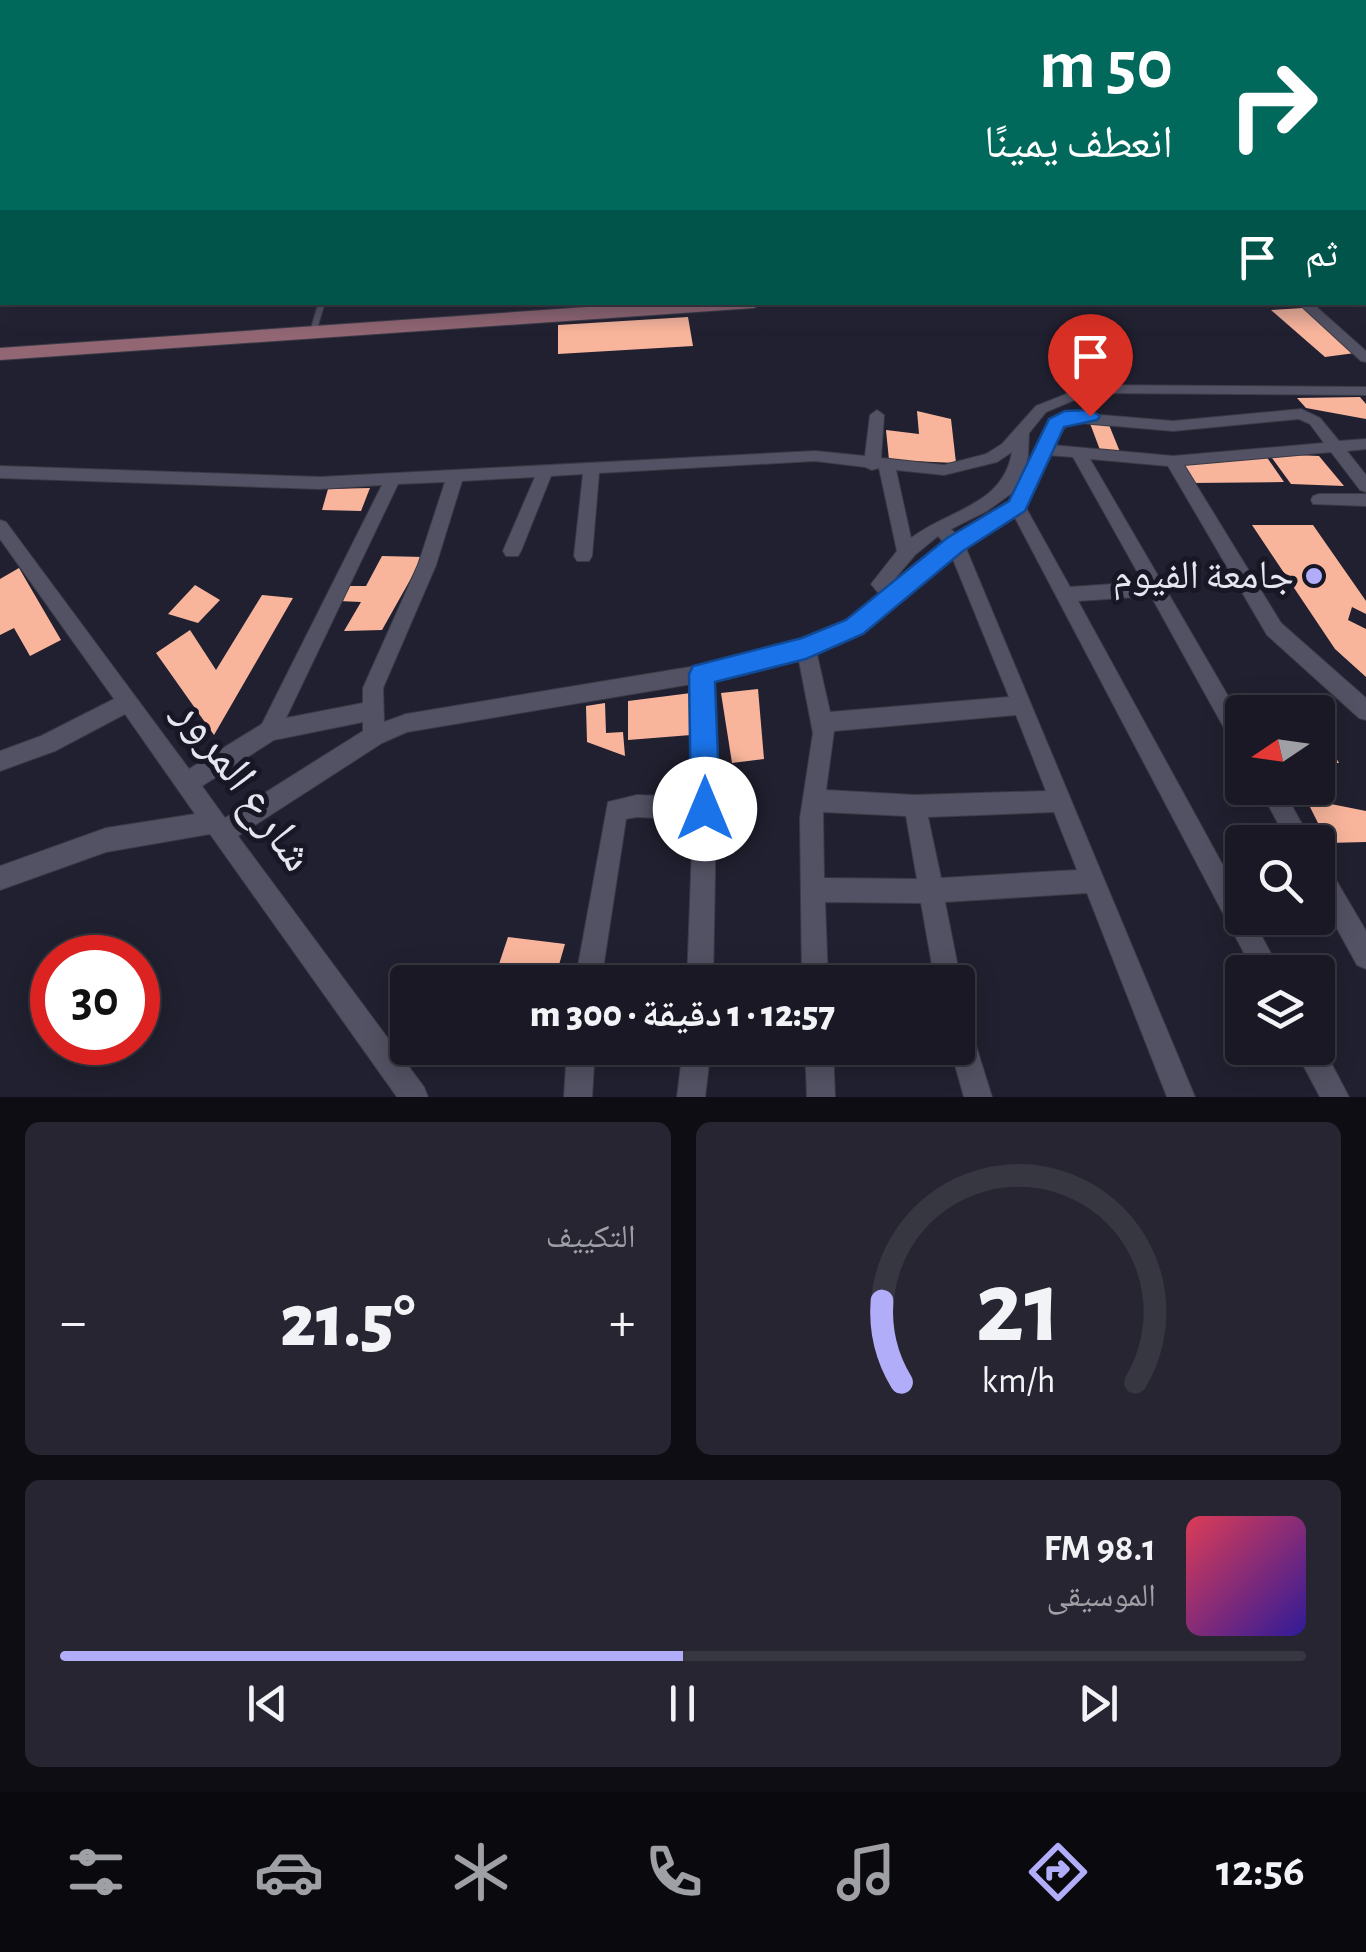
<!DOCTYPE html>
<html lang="ar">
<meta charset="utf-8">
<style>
:root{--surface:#191824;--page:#262531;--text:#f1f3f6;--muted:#9fa0a6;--line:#373741;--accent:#b2adf9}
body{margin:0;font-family:"Alegreya Sans","Noto Naskh Arabic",sans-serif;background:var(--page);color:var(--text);direction:rtl;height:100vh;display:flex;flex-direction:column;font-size:38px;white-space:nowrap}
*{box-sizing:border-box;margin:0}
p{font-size:32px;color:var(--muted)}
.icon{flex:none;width:55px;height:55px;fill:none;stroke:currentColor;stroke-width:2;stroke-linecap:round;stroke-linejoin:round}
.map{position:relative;height:1097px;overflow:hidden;direction:ltr}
.drawer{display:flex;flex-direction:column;gap:25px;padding:25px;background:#0e0d14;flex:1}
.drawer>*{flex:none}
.top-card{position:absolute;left:0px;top:0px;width:1368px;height:305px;box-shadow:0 5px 25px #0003,0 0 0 2px var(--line);direction:rtl;background:#00695c;color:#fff;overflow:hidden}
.needle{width:65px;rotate:257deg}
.fabs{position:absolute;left:1225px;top:695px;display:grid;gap:20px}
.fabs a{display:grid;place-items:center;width:110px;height:110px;border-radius:10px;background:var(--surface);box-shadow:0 5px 25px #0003,0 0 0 2px var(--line);font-size:50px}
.speed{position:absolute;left:30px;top:935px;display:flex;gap:20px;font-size:50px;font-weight:700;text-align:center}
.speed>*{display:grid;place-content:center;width:130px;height:130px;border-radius:50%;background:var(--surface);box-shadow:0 5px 25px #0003,0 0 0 2px var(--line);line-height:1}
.speed .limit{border:15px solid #d22;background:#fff;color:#111}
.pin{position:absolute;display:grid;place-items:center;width:85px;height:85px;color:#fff;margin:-102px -42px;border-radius:50% 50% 50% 0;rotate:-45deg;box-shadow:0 0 10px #0007}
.pin .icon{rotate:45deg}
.me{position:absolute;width:110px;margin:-55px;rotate:0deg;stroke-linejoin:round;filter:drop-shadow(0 0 8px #0008)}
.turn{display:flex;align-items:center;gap:35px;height:210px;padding:0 30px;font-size:45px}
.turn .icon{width:130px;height:130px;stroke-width:2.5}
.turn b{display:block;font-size:70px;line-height:85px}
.then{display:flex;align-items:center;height:95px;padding:0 30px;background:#0003;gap:20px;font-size:38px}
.big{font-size:75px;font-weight:800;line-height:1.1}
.drawer .card{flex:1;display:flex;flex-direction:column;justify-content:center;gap:15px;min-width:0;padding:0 35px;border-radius:15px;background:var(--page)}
.drawer .dial{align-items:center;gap:0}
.dial svg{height:260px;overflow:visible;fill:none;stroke:var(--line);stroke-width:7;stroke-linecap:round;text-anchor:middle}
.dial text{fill:var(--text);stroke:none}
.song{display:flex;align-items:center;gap:30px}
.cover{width:120px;height:120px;border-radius:15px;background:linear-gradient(135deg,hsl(350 70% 55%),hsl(250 70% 35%))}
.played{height:10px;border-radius:5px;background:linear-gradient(90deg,var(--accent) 50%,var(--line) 50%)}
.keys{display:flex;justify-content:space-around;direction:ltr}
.heat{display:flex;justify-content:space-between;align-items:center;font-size:55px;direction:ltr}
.drawer .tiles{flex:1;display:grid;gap:25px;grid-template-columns:1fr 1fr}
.card:last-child{grid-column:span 2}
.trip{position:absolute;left:390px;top:965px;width:585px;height:100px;border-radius:10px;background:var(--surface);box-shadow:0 5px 25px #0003,0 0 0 2px var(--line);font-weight:800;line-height:100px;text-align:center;direction:rtl}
.menu{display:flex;height:160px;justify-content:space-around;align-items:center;background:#0a0a0e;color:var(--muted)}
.menu .icon{width:70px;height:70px}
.menu .active{color:var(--accent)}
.menu b{font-size:45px;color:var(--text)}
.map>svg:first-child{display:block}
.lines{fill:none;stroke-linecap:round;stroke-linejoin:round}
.canal{fill:#14416b;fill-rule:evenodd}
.building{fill:#f9b59c}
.service-casing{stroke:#3b3a47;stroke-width:8}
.minor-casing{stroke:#3b3a47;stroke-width:2}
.secondary-casing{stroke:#3b3a47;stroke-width:3}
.primary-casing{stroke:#3b3a47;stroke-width:2}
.service{stroke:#535264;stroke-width:6}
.minor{fill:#535264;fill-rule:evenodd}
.secondary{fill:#725c6c;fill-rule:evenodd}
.primary{fill:#926673;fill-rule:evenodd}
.route{fill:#1a73e8;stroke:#114b97;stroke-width:2.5}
.poi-dot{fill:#b2adf9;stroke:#181726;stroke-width:4}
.labels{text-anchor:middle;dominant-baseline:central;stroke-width:10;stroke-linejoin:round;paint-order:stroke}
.poi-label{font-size:40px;fill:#e5e5ef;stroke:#181726;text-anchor:end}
.near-street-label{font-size:48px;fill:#e5e5ef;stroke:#181726}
</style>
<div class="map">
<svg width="1366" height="1097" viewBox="0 0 1366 1097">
<rect width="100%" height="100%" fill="#212030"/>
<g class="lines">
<g class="canal">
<path d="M 0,181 L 2,182 L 2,188 L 0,188 Z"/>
<rect x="1365" y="206" width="1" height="6"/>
</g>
</g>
<g class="building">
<path d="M 1303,308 L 1355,353 L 1325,357 L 1271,310 Z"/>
<path d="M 688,317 L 693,346 L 558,354 L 558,325 Z"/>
<path d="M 1360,397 L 1366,404 L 1366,419 L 1306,408 L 1297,398 Z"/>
<path d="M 917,411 L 951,419 L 956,463 L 889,460 L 886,430 L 919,434 Z"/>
<path d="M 1088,418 L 1107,420 L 1120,452 L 1100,450 Z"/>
<path d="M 1269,454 L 1319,456 L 1344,486 L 1291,484 Z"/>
<path d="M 1266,456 L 1284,482 L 1191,483 L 1179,464 Z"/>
<path d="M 370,488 L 361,511 L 322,510 L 328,489 Z"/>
<path d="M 1252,525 L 1313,525 L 1366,601 L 1366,614 L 1352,607 L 1348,620 L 1366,629 L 1366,677 L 1335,649 Z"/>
<path d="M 382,556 L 423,557 L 382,630 L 344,631 L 361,602 L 339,601 L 347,586 L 366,586 Z"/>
<path d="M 19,568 L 61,640 L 30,656 L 14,628 L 0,635 L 0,579 Z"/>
<path d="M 195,585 L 220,600 L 198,623 L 168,614 Z"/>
<path d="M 262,595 L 293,598 L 214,735 L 156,653 L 190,630 L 216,670 Z"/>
<path d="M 758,689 L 764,759 L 732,763 L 721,693 Z"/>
<path d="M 691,693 L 691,735 L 628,740 L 628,701 Z"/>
<path d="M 605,703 L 606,733 L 623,732 L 625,756 L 587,742 L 586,706 Z"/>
<path d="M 1318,727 L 1339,763 L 1318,763 Z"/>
<path d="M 1306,799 L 1366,811 L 1366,842 L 1328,843 Z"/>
<path d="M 508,937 L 565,944 L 554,982 L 493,982 Z"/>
</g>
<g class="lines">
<defs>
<path id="service" d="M 315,325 L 322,302"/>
<g id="minor">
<rect x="0" y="192" width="2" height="6"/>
<rect x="1365" y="216" width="1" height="6"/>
<rect x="0" y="217" width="2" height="8"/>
<path d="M 1297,302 L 1311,302 L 1366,351 L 1366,362 L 1361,361 Z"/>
<path d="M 1089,385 L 1366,387 L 1366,395 L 1091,393 L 1046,412 L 1029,433 L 1028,456 L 1023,475 L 1012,493 L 987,511 L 951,529 L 957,535 C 971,526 1002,512 1011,500 C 1032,473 1032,428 1065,412 L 1173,421 L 1301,409 L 1320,418 L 1339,441 L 1366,439 L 1366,449 L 1347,451 L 1366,475 L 1366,492 L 1360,490 L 1331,452 L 1184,465 L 1281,623 L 1366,698 L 1366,720 L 1359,718 L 1267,635 L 1168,466 L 1090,459 L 1242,720 L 1242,749 L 1234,746 L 1151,596 L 1078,601 L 1242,900 L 1242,918 L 1252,918 L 1281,972 L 1254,972 L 1014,516 L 965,546 L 1195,1097 L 1167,1097 L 1087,893 L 945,902 L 961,982 L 958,991 L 958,982 L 935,982 L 921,903 L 825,902 L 828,982 L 802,982 L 800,818 L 813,733 L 798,656 L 712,680 L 717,760 L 713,982 L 687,982 L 693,820 L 637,817 L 626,819 L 601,982 L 575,982 L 608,802 L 637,795 L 694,797 L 692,684 L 407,732 L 382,743 L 238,836 L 424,1087 L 428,1097 L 397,1097 L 210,834 L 106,852 L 0,890 L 0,866 L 106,828 L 195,814 L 125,714 L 55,751 L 0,771 L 0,751 L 41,736 L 114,699 L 0,539 L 0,520 L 6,522 L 189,769 L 262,724 L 382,485 L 320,489 L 0,478 L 0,466 L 320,477 L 815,451 L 865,456 L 870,415 L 877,410 L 884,415 L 881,458 L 944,465 L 986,454 L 1002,444 L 1036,406 ZM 1299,419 L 1310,424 L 1324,443 L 1173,456 L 1052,445 L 1069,422 L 1173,431 ZM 1012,452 C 1003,506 949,509 911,538 L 896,470 L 944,475 L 997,462 ZM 1048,455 L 1073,457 L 1143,582 L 1070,587 L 1025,506 ZM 815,461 L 865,467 L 872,470 L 879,468 L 897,551 L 871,584 L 881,596 L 829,631 L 702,665 L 406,714 L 384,722 L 383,688 L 436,565 L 462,481 L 535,477 L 503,551 L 506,556 L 518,556 L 521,551 L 551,476 L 583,474 L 574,556 L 577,561 L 589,561 L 592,556 L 599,473 ZM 445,482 L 418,565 L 363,688 L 363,703 L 286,718 L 398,484 ZM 938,536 L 944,543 L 897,586 L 891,583 L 915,555 ZM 952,557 L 1009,697 L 830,712 L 816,650 C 869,635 912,593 952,557 ZM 1016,715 L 1046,791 L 915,795 L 826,790 L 834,731 ZM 363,722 L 363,731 L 225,818 L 202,786 L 274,740 ZM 823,812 L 906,816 L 917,879 L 824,878 ZM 1054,812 L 1077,870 L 941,878 L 928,817 Z"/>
<path d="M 1319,494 L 1366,494 L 1366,506 L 1313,504 L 1311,500 L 1313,496 Z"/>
<path d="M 1259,788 L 1282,788 L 1312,842 L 1288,842 Z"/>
<path d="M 1318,859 L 1326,863 L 1366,931 L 1366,969 L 1357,965 L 1318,894 Z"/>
<path d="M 958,1016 L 968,1020 L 992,1097 L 964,1097 L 950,1048 L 958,1048 Z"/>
<path d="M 1318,1038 L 1349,1097 L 1320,1097 L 1294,1048 L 1318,1048 Z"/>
<path d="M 567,1048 L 595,1048 L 592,1097 L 564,1097 Z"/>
<path d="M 683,1048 L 711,1048 L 705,1097 L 677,1097 Z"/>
<path d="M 805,1048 L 833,1048 L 835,1097 L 807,1097 Z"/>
</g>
<rect id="secondary" x="1365" y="197" width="1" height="8"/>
<g id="primary">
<rect x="1365" y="253" width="1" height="12"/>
<path d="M 660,302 L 764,302 L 754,308 L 0,360 L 0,348 Z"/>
</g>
</defs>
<use href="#service" class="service-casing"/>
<use href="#minor" class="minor-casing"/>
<use href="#secondary" class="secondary-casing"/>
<use href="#primary" class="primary-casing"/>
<use href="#service" class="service"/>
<use href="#minor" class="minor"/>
<use href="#secondary" class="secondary"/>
<use href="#primary" class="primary"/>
</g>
<linearGradient id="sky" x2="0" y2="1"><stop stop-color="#12121a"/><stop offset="0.54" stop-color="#3d4259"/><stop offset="1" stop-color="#3d4259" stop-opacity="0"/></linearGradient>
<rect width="1366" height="333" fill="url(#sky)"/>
<path class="route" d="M 1090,410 L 1100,416 L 1097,420 L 1064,427 L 1025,511 L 963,551 L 863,634 L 806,659 L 715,682 L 720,809 L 716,819 L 705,823 L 695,819 L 691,809 L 689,674 L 693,666 L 802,638 L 846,620 L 947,538 L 1009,501 L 1049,419 L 1065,411 Z"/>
<circle class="poi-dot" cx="1314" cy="576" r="10"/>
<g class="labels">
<g class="poi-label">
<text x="1294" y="576">جامعة الفيوم</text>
</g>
<g class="near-street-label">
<text transform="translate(244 785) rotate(54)">شارع المرور</text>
</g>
</g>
</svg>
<div class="fabs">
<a><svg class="needle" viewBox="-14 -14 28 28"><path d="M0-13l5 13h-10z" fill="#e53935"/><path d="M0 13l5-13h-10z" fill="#9fa0a6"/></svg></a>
<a><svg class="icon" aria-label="search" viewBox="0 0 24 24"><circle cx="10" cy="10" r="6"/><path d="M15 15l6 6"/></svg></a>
<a><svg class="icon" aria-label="layers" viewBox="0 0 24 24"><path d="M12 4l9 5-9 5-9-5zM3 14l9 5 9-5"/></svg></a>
</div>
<div class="speed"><div class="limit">30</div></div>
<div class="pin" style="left:1090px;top:416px;background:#d93025"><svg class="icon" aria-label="arrive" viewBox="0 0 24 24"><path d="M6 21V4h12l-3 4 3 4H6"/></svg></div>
<svg class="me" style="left:705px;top:809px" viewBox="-20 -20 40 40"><circle r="19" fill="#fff"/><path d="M0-13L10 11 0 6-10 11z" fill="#1a73e8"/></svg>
<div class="trip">12:57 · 1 دقيقة · 300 m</div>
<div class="top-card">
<div class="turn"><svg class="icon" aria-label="right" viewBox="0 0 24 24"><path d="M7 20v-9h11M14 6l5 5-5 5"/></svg><div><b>50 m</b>انعطف يمينًا</div></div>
<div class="then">ثم<svg class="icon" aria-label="arrive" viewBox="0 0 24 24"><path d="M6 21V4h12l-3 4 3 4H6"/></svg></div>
</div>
</div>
<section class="drawer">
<div class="tiles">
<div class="card dial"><svg viewBox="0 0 100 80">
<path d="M14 69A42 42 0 1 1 86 69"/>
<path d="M14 69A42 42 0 0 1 8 44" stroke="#b2adf9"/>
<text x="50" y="56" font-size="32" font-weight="700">21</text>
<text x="50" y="72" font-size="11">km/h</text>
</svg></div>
<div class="card"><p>التكييف</p>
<div class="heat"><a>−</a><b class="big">21.5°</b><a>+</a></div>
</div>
<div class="card">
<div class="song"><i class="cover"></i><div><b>98.1 FM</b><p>الموسيقى</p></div></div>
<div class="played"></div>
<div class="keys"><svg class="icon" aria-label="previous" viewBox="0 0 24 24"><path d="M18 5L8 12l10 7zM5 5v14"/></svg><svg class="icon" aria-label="pause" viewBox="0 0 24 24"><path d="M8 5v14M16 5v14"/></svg><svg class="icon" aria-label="next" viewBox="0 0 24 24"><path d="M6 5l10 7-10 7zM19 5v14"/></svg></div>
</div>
</div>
</section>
<nav class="menu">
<b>12:56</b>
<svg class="icon active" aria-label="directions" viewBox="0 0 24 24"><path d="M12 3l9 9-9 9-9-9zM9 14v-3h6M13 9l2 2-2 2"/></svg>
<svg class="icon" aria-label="music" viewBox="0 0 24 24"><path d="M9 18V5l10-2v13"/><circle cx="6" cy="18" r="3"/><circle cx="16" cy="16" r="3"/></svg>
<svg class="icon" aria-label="phone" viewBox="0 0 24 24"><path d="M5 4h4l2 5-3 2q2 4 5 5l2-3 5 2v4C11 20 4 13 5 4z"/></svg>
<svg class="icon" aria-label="climate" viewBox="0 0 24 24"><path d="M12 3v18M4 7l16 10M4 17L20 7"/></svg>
<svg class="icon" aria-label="car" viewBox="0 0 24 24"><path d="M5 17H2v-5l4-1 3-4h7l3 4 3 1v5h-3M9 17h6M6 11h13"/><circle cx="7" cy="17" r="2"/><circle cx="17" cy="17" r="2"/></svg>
<svg class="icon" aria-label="filters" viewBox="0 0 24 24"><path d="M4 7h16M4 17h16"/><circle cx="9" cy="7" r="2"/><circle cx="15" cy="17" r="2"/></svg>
</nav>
